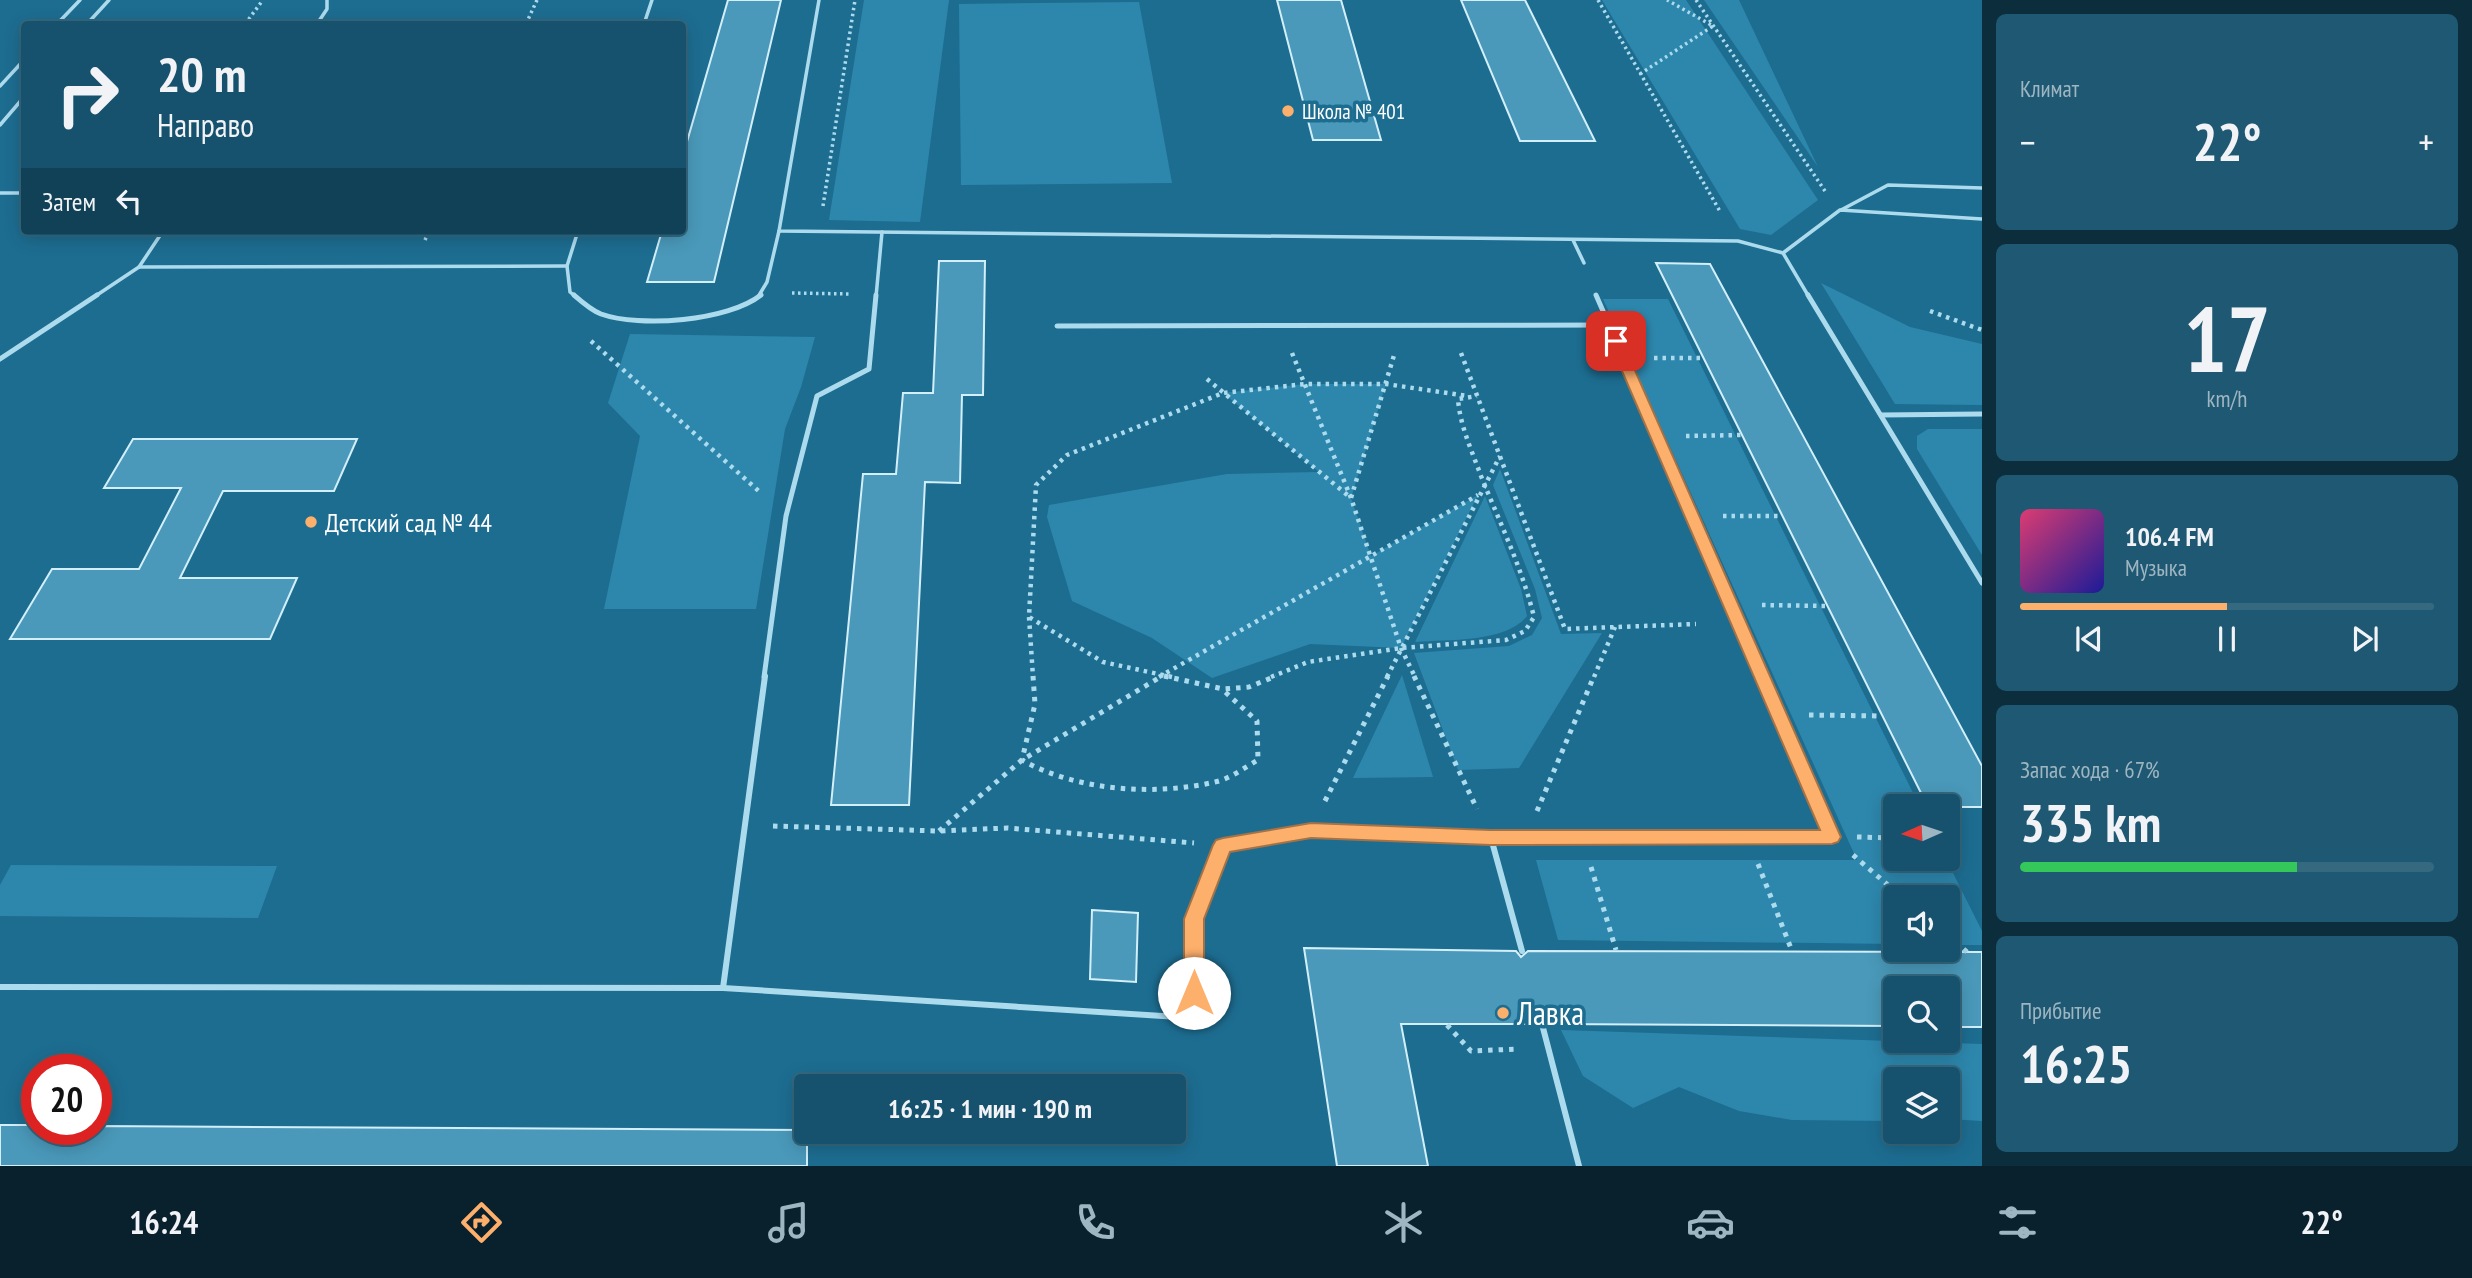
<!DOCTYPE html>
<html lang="ru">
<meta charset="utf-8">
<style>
:root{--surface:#16526d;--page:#1f5872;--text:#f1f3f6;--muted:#9eb6c2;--line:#356980;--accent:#fdaf6c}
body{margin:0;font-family:"PT Sans Narrow",sans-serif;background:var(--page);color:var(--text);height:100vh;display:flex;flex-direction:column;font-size:26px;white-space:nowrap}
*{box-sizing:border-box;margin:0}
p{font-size:23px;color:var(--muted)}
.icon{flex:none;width:38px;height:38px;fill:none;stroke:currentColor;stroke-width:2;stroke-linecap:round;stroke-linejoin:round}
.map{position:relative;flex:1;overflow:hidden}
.details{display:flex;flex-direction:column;gap:14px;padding:14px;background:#0c2d3c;width:490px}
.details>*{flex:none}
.banner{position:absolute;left:21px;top:21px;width:665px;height:214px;border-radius:7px;box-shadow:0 4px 18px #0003,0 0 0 2px var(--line);background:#16526d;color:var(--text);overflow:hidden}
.needle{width:46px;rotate:267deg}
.tools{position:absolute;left:1883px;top:794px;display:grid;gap:14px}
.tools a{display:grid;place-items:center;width:77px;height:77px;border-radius:7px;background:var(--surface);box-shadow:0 4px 18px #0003,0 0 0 2px var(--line);font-size:35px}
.speed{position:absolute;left:21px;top:1054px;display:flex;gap:14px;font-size:35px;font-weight:700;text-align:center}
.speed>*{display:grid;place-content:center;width:91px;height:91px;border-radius:50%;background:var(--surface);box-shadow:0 4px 18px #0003,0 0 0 2px var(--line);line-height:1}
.speed .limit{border:10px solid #d22;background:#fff;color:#111}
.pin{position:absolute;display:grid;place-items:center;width:60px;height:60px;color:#fff;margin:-30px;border-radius:14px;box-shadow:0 4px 10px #0006}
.me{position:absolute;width:77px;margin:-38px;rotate:0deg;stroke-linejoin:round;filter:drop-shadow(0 0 5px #0008)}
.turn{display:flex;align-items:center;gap:24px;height:147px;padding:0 21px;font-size:32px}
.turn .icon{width:91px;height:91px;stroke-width:2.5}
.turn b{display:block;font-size:49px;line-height:60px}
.then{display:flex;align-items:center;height:66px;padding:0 21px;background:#0003;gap:14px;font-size:26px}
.big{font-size:52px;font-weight:700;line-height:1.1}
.details .card{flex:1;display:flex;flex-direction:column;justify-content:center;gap:10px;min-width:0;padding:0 24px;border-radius:10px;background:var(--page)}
.details .dial{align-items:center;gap:0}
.dial b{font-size:91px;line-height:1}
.song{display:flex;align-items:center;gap:21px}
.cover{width:84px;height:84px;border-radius:10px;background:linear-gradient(135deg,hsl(340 70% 55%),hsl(240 70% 35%))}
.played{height:7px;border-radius:4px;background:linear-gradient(90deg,var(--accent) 50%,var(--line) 50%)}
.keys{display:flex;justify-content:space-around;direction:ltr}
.heat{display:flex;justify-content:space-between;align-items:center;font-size:38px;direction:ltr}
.charge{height:10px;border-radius:5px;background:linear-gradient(90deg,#34c759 67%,var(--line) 0)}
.trip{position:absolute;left:794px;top:1074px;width:392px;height:70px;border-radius:7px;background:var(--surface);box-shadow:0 4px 18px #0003,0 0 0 2px var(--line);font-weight:700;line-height:70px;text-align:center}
.tab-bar{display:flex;height:112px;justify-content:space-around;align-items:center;background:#09212c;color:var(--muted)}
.tab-bar .icon{width:49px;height:49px}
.tab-bar .on{color:var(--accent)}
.tab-bar b{font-size:32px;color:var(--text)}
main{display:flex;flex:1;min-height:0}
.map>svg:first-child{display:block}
.green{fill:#2d87ad}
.building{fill:#4a99ba;stroke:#d3effa;stroke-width:2}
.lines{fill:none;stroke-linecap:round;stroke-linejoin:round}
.path-far2{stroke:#addbee;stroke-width:3.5;stroke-dasharray:2.5 3.5;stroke-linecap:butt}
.path-far1{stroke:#addbee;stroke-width:4.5;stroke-dasharray:3.5 5;stroke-linecap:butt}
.path{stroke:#addbee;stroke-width:5;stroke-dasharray:4.5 6;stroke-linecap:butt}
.lane-far2{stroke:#addbee;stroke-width:3.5}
.lane-far1{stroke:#addbee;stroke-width:5}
.lane{stroke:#addbee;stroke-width:6}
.route{fill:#fdaf6c;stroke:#a47246;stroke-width:2}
.poi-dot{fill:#fdaf6c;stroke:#1d6d91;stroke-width:2.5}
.labels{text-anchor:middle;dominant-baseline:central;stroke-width:7;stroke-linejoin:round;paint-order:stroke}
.far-poi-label{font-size:21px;fill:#fff;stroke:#1d6d91;text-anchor:start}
.poi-label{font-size:26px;fill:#fff;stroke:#1d6d91;text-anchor:start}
.near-poi-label{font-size:32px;fill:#fff;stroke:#1d6d91;text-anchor:start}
</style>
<main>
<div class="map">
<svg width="1982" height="1166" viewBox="0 0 1982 1166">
<rect width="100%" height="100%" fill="#1d6d91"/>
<g class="green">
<path d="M 864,0 L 949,0 L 920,222 L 829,220 Z"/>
<path d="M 1602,0 L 1686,0 L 1818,200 L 1771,235 L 1740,229 Z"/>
<path d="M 1704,0 L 1739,0 L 1818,167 Z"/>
<path d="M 1139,2 L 1172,183 L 961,185 L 959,4 Z"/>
<path d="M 1821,283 L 1910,327 L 1982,344 L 1982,405 L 1895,404 Z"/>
<path d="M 1603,299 L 1668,299 L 1920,807 L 1895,807 L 1895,859 L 1946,859 L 1982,931 L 1982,945 L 1948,945 L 1948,898 L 1895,898 L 1895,944 L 1558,940 L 1536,860 L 1857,860 Z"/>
<path d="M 630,334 L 815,337 L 801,387 L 785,429 L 756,609 L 604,609 L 640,436 L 608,403 Z"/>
<path d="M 1305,384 L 1386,384 L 1351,498 L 1371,556 L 1478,495 L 1401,648 L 1310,644 L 1212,678 L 1152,638 L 1072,601 L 1047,517 L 1049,505 L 1227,474 L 1319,472 L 1223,393 Z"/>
<path d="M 1928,429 L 1982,429 L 1982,555 L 1917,449 L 1917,436 Z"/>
<path d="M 1500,469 L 1561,634 L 1602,633 L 1519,768 L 1458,770 L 1414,653 L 1509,646 L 1532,635 L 1542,618 L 1535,589 L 1493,485 Z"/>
<path d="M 1485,496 L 1521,589 L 1527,616 C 1506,643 1448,639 1415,642 Z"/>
<path d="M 1402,675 L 1433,777 L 1353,778 Z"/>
<path d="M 11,865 L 277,866 L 258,918 L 0,916 L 0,885 Z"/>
<path d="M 1561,1030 L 1982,1044 L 1982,1121 L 1948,1119 L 1948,1080 L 1895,1080 L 1895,1121 L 1792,1120 L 1739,1111 L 1679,1087 L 1633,1108 L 1583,1076 Z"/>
</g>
<g class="building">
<path d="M 728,0 L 781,0 L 714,282 L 647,282 L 662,231 L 682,231 L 682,159 Z"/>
<path d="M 1277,0 L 1341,0 L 1381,140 L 1313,140 Z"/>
<path d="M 1461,0 L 1525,0 L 1595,141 L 1520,141 Z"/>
<path d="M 939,261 L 985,261 L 983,395 L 962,395 L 960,483 L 925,482 L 909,805 L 831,805 L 863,474 L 896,474 L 903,393 L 933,393 Z"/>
<path d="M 1656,263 L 1710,264 L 1982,766 L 1982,807 L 1928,807 Z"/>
<path d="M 133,439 L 357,439 L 334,491 L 223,491 L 180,578 L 297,578 L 270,639 L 10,639 L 52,569 L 139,569 L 181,488 L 104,488 Z"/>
<path d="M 1092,910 L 1138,913 L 1136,982 L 1090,979 Z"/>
<path d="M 1304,948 L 1516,951 L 1521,957 L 1528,951 L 1982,952 L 1982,1027 L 1948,1027 L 1948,989 L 1895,989 L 1895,1026 L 1548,1024 L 1541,1018 L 1536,1024 L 1401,1024 L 1428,1166 L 1337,1166 Z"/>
<path d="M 0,1125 L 37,1125 L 37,1129 L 96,1129 L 96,1126 L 807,1130 L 807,1166 L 0,1166 Z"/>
</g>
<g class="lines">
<g class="path-far2">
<path d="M 1598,0 L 1721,213"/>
<path d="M 1696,0 L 1825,191"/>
<path d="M 245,24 L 263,0"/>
<path d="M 526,24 L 537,0"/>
<path d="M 1640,74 L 1713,26 L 1667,0"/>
<path d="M 823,206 L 855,0"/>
<path d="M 425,240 L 429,231"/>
<path d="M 792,293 L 850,294"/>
</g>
<g class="path-far1">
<path d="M 1930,311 L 1982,330"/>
<path d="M 591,341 L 762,494"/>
<path d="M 1292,353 L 1351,498 L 1401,648 L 1415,677"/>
<path d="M 1461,353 L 1565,629 L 1696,624"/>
<path d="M 1654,358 L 1702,358"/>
<path d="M 1207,379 L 1351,498 L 1395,352"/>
<path d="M 1686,436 L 1741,435"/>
<path d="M 1723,516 L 1781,516"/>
<path d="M 1762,605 L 1827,606"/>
<path d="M 1029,617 L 1033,677"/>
<path d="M 1159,677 L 1478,495"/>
<path d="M 1172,677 L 1103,662 L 1029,617 L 1036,485 L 1067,455 L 1223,393 L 1305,384 L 1386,384 L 1467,396"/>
<path d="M 1271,677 L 1308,662 L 1401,648 L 1506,640 L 1525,631 L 1534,617 C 1522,568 1500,523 1481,476 C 1472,451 1460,426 1458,399 L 1477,396"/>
<path d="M 1387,677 L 1500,456"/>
<path d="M 1594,677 L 1615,627"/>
</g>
<g class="path">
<path d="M 1033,676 L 1035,704 L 1022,760 C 1077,791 1154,796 1215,782 C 1230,779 1245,767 1258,760 L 1257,721 L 1223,690"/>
<path d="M 1164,676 L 1223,689 L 1249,687 L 1276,676"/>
<path d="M 1414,676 L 1477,809"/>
<path d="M 1809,715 L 1882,716"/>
<path d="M 1325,801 L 1388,676"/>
<path d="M 1537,811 L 1594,676"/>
<path d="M 773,826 L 939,831 L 1007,828 L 1194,843"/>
<path d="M 939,831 L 1022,760 L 1162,676"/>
<path d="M 1857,837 L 1895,838"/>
<path d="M 1853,855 L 1903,898"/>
<path d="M 1758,864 L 1792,951"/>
<path d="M 1591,867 L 1616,950"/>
<path d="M 1948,935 L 1967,952"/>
<path d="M 1447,1025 L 1471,1051 L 1519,1049"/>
</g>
<g class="lane-far2">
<path d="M 819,0 L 779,231 L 1738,241 L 1783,253 L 1809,297"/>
<path d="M 57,24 L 80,0"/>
<path d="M 87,24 L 109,0"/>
<path d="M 317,24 L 327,9 L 327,0"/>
<path d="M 644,24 L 652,0"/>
<path d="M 0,86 L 24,60"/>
<path d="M 0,125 L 24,97"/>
<path d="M 0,193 L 24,193"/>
<path d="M 1841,210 L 1888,185 L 1982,188"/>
<path d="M 1573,240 L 1584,263"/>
<path d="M 1783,253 L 1840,210 L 1982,219"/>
<path d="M 139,267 L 567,266"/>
<path d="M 94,297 L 139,267 L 163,231"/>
<path d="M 576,297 L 570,292 L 567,266 L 578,231"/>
<path d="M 758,297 L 767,282 L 779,231"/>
<path d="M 876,297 L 882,232"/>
</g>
<g class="lane-far1">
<path d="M 574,295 C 582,302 591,310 601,314 C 640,328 728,321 761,295"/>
<path d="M 1596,295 L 1763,677"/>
<path d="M 1808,295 L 1982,583"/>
<path d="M 1057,326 L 1608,325"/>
<path d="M 0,359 L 97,295"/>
<path d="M 1881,415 L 1982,414"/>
<path d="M 764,677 L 786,516 L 817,396 L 869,369 L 876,295"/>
</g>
<g class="lane">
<path d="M 1491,838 L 1522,951"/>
<path d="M 0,987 L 723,988 L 1194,1018 L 1194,919 L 1223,845 L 1311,830 L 1491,838 L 1832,837 L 1762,676"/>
<path d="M 723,988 L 765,676"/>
<path d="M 1542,1024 L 1579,1166"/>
</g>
</g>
<path class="route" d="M 1616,337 L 1622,341 L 1841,837 L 1838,842 L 1832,844 L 1490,845 L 1311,838 L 1230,852 L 1204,919 L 1204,993 L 1201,999 L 1194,1002 L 1187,999 L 1184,993 L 1184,919 L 1213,845 L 1216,840 L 1223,838 L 1311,823 L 1490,830 L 1820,830 L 1609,341 Z"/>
<g class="poi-dot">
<circle cx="1288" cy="111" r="7"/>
<circle cx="311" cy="522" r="7"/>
<circle cx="1503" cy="1013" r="7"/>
</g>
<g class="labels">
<g class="far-poi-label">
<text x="1302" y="111">Школа № 401</text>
</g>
<g class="poi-label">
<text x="325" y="522">Детский сад № 44</text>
</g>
<g class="near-poi-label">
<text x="1517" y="1013">Лавка</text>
</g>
</g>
</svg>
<div class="tools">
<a><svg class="needle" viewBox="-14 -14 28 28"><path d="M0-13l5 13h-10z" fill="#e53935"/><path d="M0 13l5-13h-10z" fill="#9eb6c2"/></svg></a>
<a><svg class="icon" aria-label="sound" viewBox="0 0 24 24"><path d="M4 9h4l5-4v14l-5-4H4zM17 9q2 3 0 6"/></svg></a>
<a><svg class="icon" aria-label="search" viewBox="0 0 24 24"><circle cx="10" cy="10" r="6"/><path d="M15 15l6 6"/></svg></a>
<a><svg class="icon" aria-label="layers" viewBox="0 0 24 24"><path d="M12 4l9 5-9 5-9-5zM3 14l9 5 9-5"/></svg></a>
</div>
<div class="speed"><div class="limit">20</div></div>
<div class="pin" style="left:1616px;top:341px;background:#d93025"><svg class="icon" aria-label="arrive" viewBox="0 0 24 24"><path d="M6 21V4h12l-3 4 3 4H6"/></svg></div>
<svg class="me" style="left:1194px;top:993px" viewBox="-20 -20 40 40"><circle r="19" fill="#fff"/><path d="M0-13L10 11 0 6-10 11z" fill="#fdaf6c"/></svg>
<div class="trip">16:25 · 1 мин · 190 m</div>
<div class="banner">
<div class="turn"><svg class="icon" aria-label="right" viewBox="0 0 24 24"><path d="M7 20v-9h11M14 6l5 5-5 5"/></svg><div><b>20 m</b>Направо</div></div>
<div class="then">Затем<svg class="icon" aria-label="left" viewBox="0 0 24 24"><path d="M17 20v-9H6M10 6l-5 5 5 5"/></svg></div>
</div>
</div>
<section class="details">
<div class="card"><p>Климат</p>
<div class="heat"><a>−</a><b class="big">22°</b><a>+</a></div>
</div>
<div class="card dial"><b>17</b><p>km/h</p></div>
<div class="card">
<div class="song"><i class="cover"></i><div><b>106.4 FM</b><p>Музыка</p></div></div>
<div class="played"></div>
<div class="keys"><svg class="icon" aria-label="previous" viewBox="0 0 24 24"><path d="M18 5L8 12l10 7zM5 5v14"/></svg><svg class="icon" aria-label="pause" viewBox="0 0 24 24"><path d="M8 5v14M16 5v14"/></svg><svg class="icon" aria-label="next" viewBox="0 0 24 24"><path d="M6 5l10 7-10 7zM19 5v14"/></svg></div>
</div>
<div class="card"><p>Запас хода · 67%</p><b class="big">335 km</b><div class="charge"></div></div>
<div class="card"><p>Прибытие</p><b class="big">16:25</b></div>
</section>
</main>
<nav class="tab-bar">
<b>16:24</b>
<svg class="icon on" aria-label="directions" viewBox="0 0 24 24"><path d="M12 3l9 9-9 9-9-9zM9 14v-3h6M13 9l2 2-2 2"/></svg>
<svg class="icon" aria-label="music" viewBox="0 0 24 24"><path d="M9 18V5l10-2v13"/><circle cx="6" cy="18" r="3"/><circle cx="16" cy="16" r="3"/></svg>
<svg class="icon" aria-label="phone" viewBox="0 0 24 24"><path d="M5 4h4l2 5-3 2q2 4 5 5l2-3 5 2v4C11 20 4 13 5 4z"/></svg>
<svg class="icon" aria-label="climate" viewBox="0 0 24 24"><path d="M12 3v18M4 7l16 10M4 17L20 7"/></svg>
<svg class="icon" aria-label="car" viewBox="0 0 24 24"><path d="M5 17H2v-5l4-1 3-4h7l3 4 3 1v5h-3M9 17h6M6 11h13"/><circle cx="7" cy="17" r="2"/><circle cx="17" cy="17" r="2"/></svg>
<svg class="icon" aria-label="filters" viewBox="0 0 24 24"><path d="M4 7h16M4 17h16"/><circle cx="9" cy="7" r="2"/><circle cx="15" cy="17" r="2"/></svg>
<b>22°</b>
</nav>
